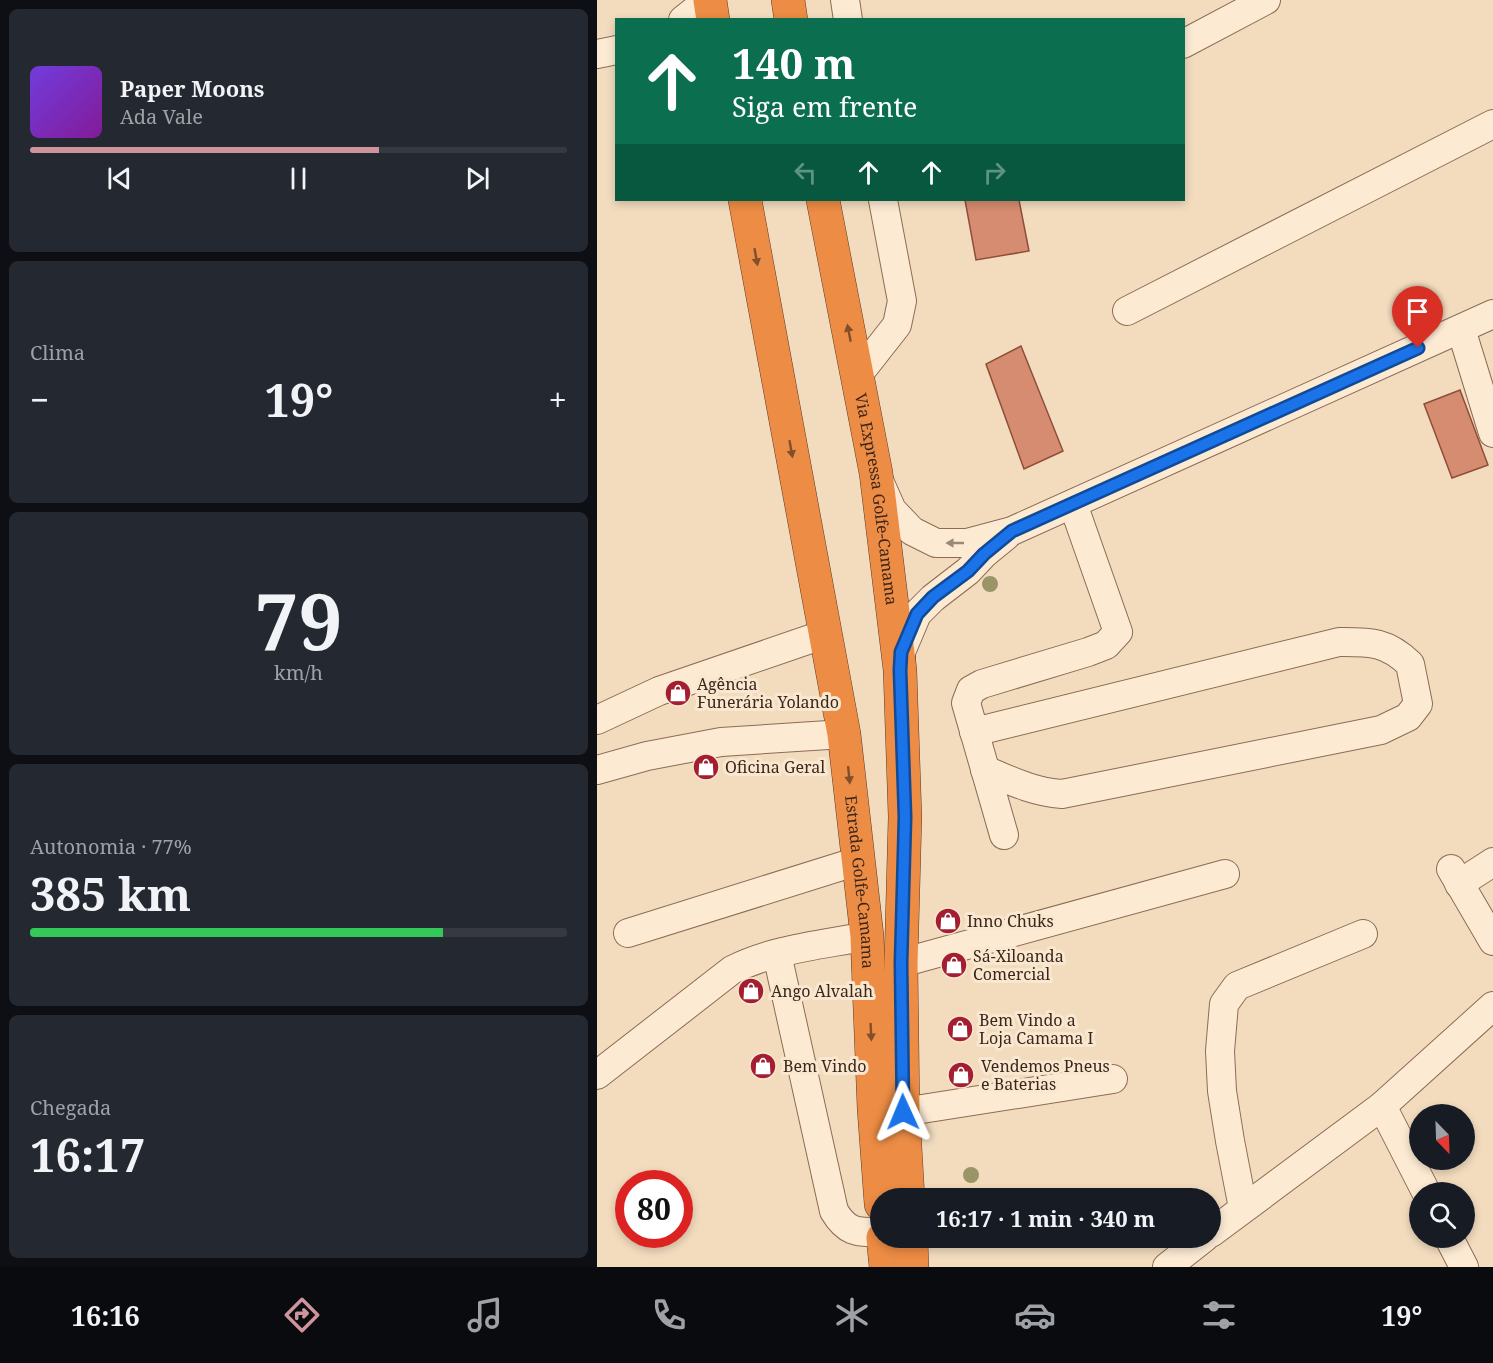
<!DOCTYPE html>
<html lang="pt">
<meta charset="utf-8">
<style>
:root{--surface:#171b24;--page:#242831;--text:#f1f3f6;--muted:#9ea1a6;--line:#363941;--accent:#ce939d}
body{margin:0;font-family:"Noto Serif",serif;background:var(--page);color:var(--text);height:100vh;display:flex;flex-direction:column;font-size:22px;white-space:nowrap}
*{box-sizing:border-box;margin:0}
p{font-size:20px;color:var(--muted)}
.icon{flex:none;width:33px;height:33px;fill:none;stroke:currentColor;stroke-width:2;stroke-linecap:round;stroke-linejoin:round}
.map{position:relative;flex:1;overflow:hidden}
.drawer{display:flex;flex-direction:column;gap:9px;padding:9px;background:#0d0f14;width:597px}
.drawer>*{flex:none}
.guide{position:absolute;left:18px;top:18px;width:570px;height:183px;border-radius:0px;box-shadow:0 3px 9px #0003;background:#0b6e4f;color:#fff;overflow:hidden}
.needle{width:39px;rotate:157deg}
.fabs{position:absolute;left:812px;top:1104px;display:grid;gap:12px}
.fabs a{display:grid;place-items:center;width:66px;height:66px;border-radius:50%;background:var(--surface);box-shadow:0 3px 9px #0003;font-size:30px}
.speed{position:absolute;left:18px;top:1170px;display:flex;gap:12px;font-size:30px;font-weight:700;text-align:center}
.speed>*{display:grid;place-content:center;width:78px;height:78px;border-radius:50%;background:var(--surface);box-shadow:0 3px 9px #0003;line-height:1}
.speed .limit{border:9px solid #d22;background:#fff;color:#111}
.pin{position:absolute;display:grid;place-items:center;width:51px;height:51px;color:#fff;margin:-62px -26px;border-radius:50% 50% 50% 0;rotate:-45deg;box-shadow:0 0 6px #0007}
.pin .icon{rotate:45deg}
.me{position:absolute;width:66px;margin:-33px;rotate:359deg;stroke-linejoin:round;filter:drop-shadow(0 0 4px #0008)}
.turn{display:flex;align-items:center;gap:21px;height:126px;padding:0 18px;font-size:27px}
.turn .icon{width:78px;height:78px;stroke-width:2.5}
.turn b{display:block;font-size:42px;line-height:51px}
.lanes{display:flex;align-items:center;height:57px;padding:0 18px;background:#0003;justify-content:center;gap:30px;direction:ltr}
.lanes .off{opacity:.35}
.big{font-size:45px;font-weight:700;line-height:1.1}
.drawer .card{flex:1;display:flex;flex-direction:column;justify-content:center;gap:9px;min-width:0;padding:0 21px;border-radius:9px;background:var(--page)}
.drawer .dial{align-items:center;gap:0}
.dial b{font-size:78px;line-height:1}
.song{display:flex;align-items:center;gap:18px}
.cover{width:72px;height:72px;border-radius:9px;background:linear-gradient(135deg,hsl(260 70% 55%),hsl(290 70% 35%))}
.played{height:6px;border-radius:3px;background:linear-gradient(90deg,var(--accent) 65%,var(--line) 65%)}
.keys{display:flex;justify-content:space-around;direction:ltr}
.heat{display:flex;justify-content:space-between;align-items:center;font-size:33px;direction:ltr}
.charge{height:9px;border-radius:4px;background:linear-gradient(90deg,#34c759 77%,var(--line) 0)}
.trip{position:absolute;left:273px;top:1188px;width:351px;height:60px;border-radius:30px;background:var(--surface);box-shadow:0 3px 9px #0003;font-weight:700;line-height:60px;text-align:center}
.dock{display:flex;height:96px;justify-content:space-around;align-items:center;background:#090b0e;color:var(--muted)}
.dock .icon{width:42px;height:42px}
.dock .selected{color:var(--accent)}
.dock b{font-size:27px;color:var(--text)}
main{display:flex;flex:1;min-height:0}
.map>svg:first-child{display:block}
.building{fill:#d58c70;stroke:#8f4e38;stroke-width:1.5}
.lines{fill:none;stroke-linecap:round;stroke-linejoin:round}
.minor-casing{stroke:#8d6b55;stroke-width:30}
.highway-casing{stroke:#5a3a2a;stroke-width:34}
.minor{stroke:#fcead3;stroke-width:28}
.highway{stroke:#ec8c45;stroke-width:33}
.tree{fill:#9b9467}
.oneway{fill:#824f2c}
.oneway2{fill:#9c8877}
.route-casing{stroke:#114b97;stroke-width:15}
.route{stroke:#1a73e8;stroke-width:10}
.labels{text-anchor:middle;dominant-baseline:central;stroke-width:6;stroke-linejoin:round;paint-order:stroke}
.street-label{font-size:16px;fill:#3b261b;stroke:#f9e7cf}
.poi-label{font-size:16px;fill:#3b261b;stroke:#f9e7cf;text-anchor:start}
</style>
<main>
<section class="drawer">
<div class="card">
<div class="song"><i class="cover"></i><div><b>Paper Moons</b><p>Ada Vale</p></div></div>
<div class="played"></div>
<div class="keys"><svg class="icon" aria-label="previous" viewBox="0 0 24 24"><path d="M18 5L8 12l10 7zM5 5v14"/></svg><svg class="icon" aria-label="pause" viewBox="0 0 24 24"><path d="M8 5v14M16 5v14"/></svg><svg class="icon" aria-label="next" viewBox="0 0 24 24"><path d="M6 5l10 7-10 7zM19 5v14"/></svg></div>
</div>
<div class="card"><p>Clima</p>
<div class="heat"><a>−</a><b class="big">19°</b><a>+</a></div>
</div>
<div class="card dial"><b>79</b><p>km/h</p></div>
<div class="card"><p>Autonomia · 77%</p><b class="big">385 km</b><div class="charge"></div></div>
<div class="card"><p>Chegada</p><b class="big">16:17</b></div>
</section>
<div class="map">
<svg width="896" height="1267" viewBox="0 0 896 1267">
<rect width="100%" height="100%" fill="#f3dcbe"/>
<g class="building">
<path d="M 368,200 L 422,200 L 432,251 L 379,260 Z"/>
<path d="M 424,346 L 466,451 L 427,469 L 389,364 Z"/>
<path d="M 863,390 L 891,465 L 855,478 L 827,404 Z"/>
</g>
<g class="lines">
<defs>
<g id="minor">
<path d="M 248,0 L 251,20"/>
<path d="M 86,20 L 111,0"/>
<path d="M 586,44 L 669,0"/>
<path d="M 0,54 L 20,50"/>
<path d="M 530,311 L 896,124"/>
<path d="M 864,329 L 896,433"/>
<path d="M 260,376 L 300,325 L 305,301 L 286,200"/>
<path d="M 283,483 L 295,510 L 315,531 L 339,543 L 370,543 L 415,531 L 896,314"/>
<path d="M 304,662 L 304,652 L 320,614 L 336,598 L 371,571 L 387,554 L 409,536"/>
<path d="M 0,720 L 62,691 L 228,634"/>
<path d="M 377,732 L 742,642 C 773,642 789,641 813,664 L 821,704 L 811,717 L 784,730 L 465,794 C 437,792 414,781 388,770"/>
<path d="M 0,770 L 50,756 L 124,742 L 247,734"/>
<path d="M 407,835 L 369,703 L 374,690 L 385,684 L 491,652 L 509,645 L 521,632 L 476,504"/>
<path d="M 854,869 L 896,941"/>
<path d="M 862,884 L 896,862"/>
<path d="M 31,933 L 261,861"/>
<path d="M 180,954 L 237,1211 C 250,1233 260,1232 284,1232"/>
<path d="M 304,963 L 628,874"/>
<path d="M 0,1075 L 135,970 C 176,949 225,945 270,936"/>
<path d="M 785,1106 L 829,1192"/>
<path d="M 306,1112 L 516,1079"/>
<path d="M 646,1208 L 633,1141 L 625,1091 L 623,1051 L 627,1004 L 640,986 L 766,934"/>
<path d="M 614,1233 L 785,1106 L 896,1006"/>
<path d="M 852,1238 L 867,1267"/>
<path d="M 570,1267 L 607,1238"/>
</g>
<g id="highway">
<path d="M 113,0 L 116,20"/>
<path d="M 191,0 L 194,20"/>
<path id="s1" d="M 148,200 L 247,734 L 270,936 L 277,1109 L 284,1204"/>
<path id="s2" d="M 226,200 L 279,473 L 303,670 L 308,817 L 304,963 L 306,1112 L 311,1198"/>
<path d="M 286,1238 L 289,1267"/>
<path d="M 314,1238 L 315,1267"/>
</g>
</defs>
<use href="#minor" class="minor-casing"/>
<use href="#highway" class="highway-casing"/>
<use href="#minor" class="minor"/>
<use href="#highway" class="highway"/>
</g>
<g class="tree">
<circle cx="393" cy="584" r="8"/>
<circle cx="374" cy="1175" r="8"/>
</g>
<defs><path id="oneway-solid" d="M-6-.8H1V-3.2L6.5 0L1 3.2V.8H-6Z" transform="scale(1.5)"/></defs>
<g class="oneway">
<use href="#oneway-solid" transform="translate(159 257) rotate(80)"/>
<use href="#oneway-solid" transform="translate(252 333) rotate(-101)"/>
<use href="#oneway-solid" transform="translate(194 449) rotate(80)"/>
<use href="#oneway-solid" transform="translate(252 775) rotate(84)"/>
<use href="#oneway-solid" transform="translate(274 1032) rotate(87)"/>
</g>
<use class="oneway2" href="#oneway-solid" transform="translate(358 543) rotate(180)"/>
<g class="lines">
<defs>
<path id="route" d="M 306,1112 L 304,963 L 308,817 L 303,670 L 304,652 L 320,614 L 336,597 L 371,571 L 387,554 L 415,531 L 821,348"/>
</defs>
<use href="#route" class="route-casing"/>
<use href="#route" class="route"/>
</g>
<defs>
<symbol id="shop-disc" viewBox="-11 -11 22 22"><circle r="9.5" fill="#a31e31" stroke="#f9e7cf"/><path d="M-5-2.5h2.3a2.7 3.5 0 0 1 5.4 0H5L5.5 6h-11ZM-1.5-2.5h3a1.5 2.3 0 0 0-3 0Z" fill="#fff"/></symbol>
</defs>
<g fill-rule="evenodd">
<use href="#shop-disc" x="66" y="678" width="30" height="30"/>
<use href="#shop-disc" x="94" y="752" width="30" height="30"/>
<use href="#shop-disc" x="336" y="906" width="30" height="30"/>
<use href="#shop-disc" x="342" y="950" width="30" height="30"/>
<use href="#shop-disc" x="139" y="976" width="30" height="30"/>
<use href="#shop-disc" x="348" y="1014" width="30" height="30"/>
<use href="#shop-disc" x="151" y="1051" width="30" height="30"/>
<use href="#shop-disc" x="349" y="1060" width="30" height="30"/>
</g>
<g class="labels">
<g class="street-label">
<text stroke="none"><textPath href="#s2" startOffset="304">Via Expressa Golfe-Camama</textPath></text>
<text stroke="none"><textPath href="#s1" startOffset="692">Estrada Golfe-Camama</textPath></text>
</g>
<g class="poi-label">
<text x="100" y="684">Agência<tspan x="100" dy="18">Funerária Yolando</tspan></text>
<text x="128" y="767">Oficina Geral</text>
<text x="370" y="921">Inno Chuks</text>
<text x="376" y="956">Sá-Xiloanda<tspan x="376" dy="18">Comercial</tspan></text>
<text x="174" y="991">Ango Alvalah</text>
<text x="382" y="1020">Bem Vindo a<tspan x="382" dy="18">Loja Camama I</tspan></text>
<text x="186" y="1066">Bem Vindo</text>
<text x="384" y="1066">Vendemos Pneus<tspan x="384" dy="18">e Baterias</tspan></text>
</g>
</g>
</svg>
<div class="fabs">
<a><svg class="needle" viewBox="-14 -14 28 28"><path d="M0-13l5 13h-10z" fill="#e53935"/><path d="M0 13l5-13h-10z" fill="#9ea1a6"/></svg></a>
<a><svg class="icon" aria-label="search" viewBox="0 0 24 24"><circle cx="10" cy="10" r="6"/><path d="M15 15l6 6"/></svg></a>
</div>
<div class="speed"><div class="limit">80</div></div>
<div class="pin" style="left:821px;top:348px;background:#d93025"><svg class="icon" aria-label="arrive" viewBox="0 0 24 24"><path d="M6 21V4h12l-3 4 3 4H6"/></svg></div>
<svg class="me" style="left:306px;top:1112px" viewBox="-20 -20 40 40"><path d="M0-17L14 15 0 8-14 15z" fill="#1a73e8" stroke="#fff" stroke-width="4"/></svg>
<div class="trip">16:17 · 1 min · 340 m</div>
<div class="guide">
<div class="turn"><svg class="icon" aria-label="ahead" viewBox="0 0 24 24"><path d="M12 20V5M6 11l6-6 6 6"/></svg><div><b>140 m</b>Siga em frente</div></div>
<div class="lanes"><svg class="icon off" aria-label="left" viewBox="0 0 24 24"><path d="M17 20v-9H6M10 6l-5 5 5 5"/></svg><svg class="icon" aria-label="ahead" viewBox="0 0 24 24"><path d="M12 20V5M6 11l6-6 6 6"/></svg><svg class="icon" aria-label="ahead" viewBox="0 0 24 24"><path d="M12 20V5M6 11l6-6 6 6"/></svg><svg class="icon off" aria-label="right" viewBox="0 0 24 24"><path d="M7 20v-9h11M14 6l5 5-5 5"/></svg></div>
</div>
</div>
</main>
<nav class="dock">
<b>16:16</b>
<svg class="icon selected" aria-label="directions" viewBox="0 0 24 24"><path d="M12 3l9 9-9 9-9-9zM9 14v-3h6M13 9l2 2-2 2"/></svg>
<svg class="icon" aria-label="music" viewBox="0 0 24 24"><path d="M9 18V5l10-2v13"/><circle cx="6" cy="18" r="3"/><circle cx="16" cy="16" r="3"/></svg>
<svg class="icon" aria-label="phone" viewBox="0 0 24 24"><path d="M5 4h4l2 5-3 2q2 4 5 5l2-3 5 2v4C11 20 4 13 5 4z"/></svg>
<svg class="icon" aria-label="climate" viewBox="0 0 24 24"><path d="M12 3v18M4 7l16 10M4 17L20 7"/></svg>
<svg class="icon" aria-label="car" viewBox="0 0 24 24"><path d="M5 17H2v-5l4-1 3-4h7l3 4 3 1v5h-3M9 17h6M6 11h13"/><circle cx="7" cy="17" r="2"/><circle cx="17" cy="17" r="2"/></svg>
<svg class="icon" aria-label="filters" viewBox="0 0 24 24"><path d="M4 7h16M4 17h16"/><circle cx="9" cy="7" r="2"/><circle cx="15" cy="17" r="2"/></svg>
<b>19°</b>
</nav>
